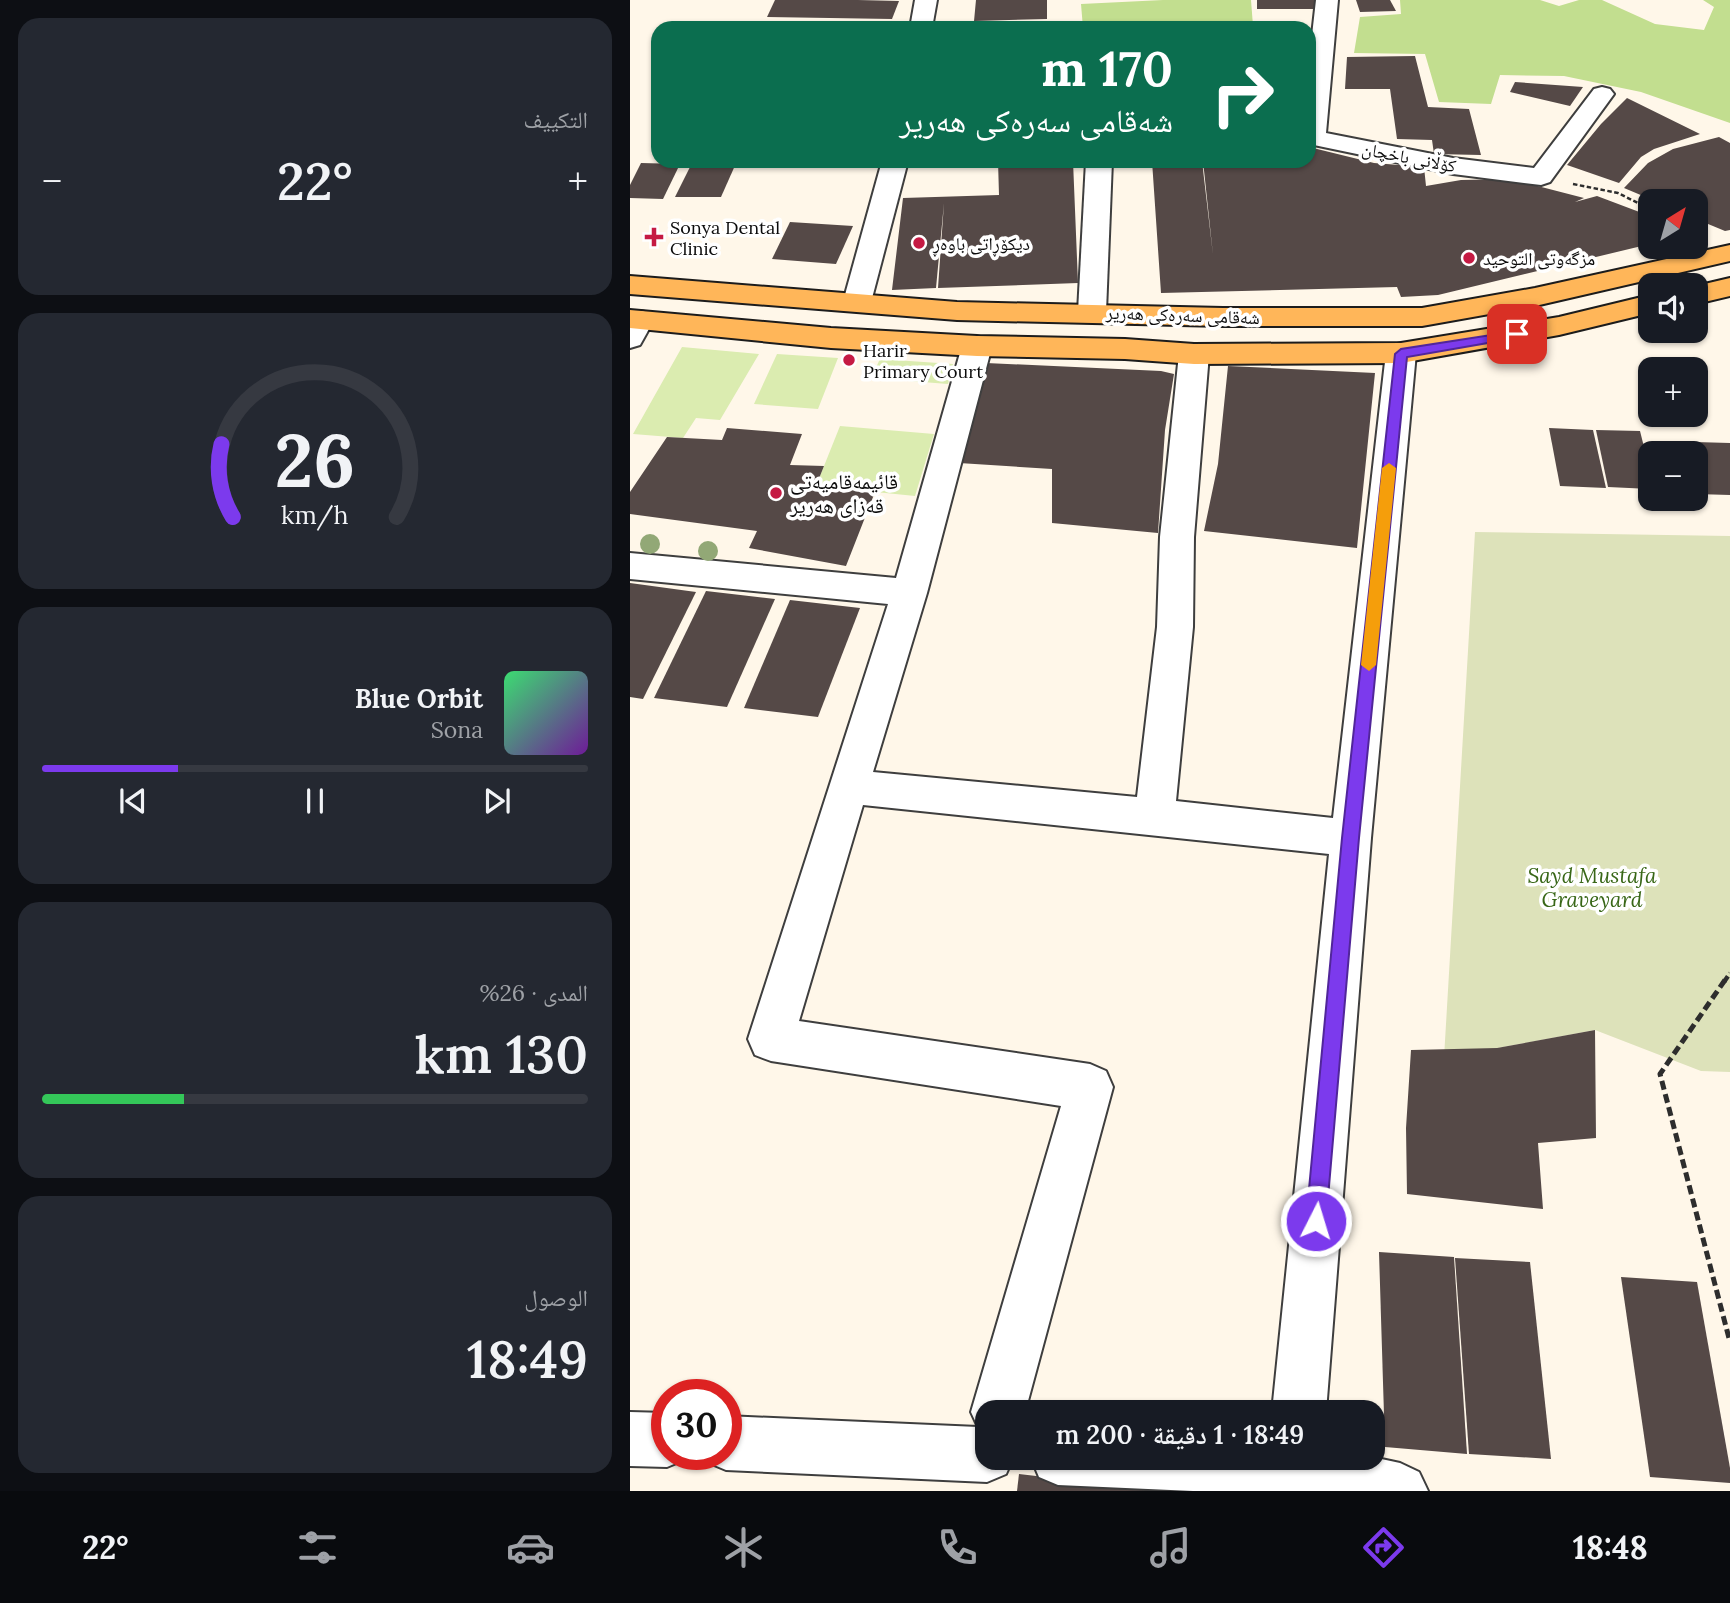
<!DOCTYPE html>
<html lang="ar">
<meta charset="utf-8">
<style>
:root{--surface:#171b24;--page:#242831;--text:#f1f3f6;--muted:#9ea1a6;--line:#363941;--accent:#7c3aed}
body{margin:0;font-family:Lora,"Noto Naskh Arabic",serif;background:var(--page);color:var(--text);direction:rtl;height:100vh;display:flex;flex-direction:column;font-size:26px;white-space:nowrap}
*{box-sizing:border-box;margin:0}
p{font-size:23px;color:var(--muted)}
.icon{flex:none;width:38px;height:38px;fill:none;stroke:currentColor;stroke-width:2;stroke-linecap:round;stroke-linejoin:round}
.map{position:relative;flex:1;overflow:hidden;direction:ltr}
.details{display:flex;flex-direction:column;gap:18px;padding:18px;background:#0d0f14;width:630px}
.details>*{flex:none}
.hud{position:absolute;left:21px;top:21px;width:665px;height:147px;border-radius:21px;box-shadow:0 2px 5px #0004;direction:rtl;background:#0b6e4f;color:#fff;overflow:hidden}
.needle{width:46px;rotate:37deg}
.tools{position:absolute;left:1008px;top:189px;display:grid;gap:14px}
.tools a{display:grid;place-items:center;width:70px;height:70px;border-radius:14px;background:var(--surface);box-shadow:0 2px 5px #0004;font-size:35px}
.speed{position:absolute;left:21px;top:1379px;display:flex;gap:14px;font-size:35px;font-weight:700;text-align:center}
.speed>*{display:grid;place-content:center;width:91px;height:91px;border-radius:50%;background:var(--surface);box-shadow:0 2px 5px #0004;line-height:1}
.speed .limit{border:10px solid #d22;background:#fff;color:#111}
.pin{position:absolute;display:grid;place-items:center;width:60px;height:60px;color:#fff;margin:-30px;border-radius:14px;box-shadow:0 4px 10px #0006}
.me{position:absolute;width:77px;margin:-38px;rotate:5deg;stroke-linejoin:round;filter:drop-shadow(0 0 5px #0008)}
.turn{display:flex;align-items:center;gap:24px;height:147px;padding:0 28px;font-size:32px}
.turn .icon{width:91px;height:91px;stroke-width:2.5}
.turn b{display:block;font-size:49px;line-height:60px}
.big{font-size:52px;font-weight:600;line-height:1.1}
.details .tile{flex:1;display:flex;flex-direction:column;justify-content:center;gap:10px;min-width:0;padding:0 24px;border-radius:21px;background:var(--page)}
.details .dial{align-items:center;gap:0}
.dial svg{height:182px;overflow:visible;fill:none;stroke:var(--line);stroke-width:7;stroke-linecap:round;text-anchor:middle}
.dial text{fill:var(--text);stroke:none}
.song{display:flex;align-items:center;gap:21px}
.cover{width:84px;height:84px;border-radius:10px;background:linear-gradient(135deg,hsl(140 70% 55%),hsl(280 70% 35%))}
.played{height:7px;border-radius:4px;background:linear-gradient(90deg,var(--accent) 25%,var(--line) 25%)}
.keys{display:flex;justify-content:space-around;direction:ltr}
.heat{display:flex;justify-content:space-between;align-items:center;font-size:38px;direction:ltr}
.charge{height:10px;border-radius:5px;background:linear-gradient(90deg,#34c759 26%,var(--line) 0)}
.trip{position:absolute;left:345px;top:1400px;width:410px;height:70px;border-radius:21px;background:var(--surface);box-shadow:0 2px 5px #0004;font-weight:600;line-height:70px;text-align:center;direction:rtl}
.dock{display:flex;height:112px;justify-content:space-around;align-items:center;background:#090b0e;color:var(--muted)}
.dock .icon{width:49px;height:49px}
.dock .active{color:var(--accent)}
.dock b{font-size:32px;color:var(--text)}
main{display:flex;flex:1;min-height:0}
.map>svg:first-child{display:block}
.green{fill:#dbecb0}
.forest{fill:#c2de8f}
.cemetery{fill:#dde2ba}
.building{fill:#554947}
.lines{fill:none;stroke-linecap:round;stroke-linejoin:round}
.minor-casing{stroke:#3e3e3e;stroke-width:4}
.major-casing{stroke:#1c1c1c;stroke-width:4}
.path-far2{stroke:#2d2d2d;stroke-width:2.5;stroke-dasharray:4.5 2.5;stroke-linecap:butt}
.path-far1{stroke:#2d2d2d;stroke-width:4.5;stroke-dasharray:7 3.5;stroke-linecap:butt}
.path{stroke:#2d2d2d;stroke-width:5;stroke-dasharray:9 4.5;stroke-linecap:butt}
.minor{fill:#fff;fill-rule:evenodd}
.major{fill:#ffb659;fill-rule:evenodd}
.tree{fill:#92a876}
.route{fill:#7c3aed;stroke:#51269a;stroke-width:2}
.slow{fill:#f59e0b}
.poi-dot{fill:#c51a43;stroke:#fff;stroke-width:2.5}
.labels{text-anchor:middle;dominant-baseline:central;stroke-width:7;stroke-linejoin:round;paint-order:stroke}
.far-street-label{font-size:18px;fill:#0b0b0b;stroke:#fff}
.far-poi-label{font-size:18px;fill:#0b0b0b;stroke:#fff;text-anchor:start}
.poi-label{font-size:21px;fill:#0b0b0b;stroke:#fff;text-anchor:start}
.park-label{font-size:21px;font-style:italic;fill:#386717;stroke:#fff}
</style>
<main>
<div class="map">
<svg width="1100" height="1491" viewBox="0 0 1100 1491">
<rect width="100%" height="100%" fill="#fff7e9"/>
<g class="green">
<path d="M 52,347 L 129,354 L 90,420 L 66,418 L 53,438 L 3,434 Z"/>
<path d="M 147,354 L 208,358 L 188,409 L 124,404 Z"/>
<path d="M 250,359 L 323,364 L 318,384 L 241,378 Z"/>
<path d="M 210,426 L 304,434 L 285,496 L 186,486 Z"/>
</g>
<g class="forest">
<path d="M 533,0 L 621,0 L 623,26 L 453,28 L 451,4 Z"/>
<path d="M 770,0 L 910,0 L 929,6 L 949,0 L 972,0 L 1025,24 L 1074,30 L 1084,7 L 1073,0 L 1100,0 L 1100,123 L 1011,92 L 934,76 L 870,75 L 861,104 L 809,102 L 795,54 L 724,53 L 730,17 L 771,14 Z"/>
</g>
<path class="cemetery" d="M 845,532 L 1100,536 L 1100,1072 L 1071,1071 L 965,1030 L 814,1058 Z"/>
<g class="building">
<path d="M 145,0 L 228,0 L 269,1 L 262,19 L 137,17 Z"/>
<path d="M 346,0 L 417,0 L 417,19 L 344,21 Z"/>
<path d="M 627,0 L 690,0 L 691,9 L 627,9 Z"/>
<path d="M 726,0 L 760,0 L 766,11 L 730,12 Z"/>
<path d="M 449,23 L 449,28 L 345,28 L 346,24 Z"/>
<path d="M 785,56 L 798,107 L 839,109 L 851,155 L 804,154 L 802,140 L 767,139 L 760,89 L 715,89 L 717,57 Z"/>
<path d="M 885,82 L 953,87 L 940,106 L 880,92 Z"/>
<path d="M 997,98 L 1070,134 L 1024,149 L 1011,157 L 989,183 L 937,165 L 971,124 Z"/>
<path d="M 1089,137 L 1100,143 L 1100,230 L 1095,231 L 1066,219 L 1066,201 L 1025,201 L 994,188 L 1018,163 L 1043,149 Z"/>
<path d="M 679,147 L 744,163 L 794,167 L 796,186 L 831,180 L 881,179 L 954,198 L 945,202 L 967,196 L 1020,216 L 1020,244 L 808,295 L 771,297 L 767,287 L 531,293 L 522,161 L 572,161 L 583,255 L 573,161 L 679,161 Z"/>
<path d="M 63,161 L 107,161 L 91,197 L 45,197 Z"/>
<path d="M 133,161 L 168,161 L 168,163 L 133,167 Z"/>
<path d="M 368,161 L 443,161 L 448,283 L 308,288 L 314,203 L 306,288 L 262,290 L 273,198 L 369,195 Z"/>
<path d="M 11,163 L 50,164 L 33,199 L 0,198 L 0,185 Z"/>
<path d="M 160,222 L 223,226 L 206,264 L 142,259 Z"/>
<path d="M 356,363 L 531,371 L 544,374 L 535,430 L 528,533 L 422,523 L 422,469 L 329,463 Z"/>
<path d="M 598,366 L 745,373 L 727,548 L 574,531 L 588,464 Z"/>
<path d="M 97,428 L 172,434 L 160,465 L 194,466 L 186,486 L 245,492 L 216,566 L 119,548 L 127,531 L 0,514 L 0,492 L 37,437 L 92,440 Z"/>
<path d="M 919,428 L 963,430 L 976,488 L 930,486 Z"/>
<path d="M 966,430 L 1010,431 L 1020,471 L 1020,489 L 978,487 Z"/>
<path d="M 1030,441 L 1100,443 L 1100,495 L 1066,494 L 1066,453 L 1033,453 Z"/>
<path d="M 0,583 L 66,592 L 13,699 L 0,697 Z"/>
<path d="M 76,591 L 145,599 L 97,707 L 24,698 Z"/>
<path d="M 160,600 L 230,608 L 188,717 L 114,708 Z"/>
<path d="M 965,1030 L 966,1138 L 908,1143 L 913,1209 L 777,1194 L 776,1128 L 781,1050 L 867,1048 Z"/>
<path d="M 749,1252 L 824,1257 L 837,1454 L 755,1447 Z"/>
<path d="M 825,1258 L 900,1262 L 921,1459 L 839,1454 Z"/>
<path d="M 991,1277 L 1067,1282 L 1100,1468 L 1100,1483 L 1020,1477 Z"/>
<path d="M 389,1474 L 518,1489 L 518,1491 L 387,1491 Z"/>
</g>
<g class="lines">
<defs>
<g id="minor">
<path d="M 285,0 L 307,0 L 302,28 L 280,28 Z"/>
<path d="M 686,0 L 708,0 L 696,133 L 823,158 L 904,168 L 964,89 L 972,87 L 980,89 L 984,94 L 920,182 L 911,185 L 823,174 L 679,144 L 679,62 Z"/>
<path d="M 252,161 L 278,161 L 241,302 L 237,308 L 227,311 L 217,308 L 213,302 Z"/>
<path d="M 456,161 L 482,161 L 476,312 L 472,318 L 462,321 L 452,318 L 448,312 Z"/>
<path d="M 10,311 L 20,313 L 24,320 L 10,345 L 0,348 L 0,313 Z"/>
<path d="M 347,336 L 357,339 L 362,346 L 297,593 L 243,772 L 507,797 L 527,627 L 530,537 L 549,354 L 553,347 L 564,344 L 575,347 L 579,354 L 564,537 L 563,627 L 546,801 L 703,818 L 756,353 L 760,346 L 771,343 L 782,346 L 786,353 L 741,838 L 696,1412 L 642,1412 L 699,854 L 233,805 L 169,1021 L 460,1064 L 476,1071 L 483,1087 L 395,1412 L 357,1412 L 357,1458 L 383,1458 L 376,1474 L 357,1482 L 96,1470 L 77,1462 L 74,1454 L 96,1454 L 96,1416 L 348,1427 L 341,1412 L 431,1106 L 141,1061 L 125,1055 L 118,1039 L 258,604 L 0,579 L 0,553 L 266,578 L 332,346 L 337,339 Z"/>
<path d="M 0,1412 L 37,1413 L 37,1454 L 58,1454 L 56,1459 L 37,1467 L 0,1466 Z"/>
<path d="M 742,1457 L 770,1463 L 789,1472 L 798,1491 L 563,1491 L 428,1485 L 409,1477 L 401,1458 Z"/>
</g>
<g id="major">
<path d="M 1100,245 L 1100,261 L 905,306 L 792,326 L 593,326 L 327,320 L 0,294 L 0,276 L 327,302 L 593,308 L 792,308 L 905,288 Z"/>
<path d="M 1100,278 L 1100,296 L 1066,304 L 1066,286 Z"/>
<path d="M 1020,295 L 1020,313 L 929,335 L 771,363 L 564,364 L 495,359 L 347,356 L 201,348 L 0,328 L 0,310 L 201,328 L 347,336 L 495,339 L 564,344 L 771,343 L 929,317 Z"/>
</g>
</defs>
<use href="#minor" class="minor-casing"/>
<use href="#major" class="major-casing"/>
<path class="path-far2" d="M 943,184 L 988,193 L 1020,209"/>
<path class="path-far1" d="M 1094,982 L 1100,973"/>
<path class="path" d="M 1095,980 L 1030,1074 L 1100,1342"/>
<use href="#minor" class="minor"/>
<use href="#major" class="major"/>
</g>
<g class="tree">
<circle cx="20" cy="544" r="10"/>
<circle cx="78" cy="551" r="10"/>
</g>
<path class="route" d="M 887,331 L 893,334 L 892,337 L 777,357 L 729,838 L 696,1221 L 693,1228 L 686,1231 L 679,1228 L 676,1221 L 712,838 L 765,354 L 771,349 Z"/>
<path class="slow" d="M 759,463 L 766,468 L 746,665 L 739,671 L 731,665 L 752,468 Z"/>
<g class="poi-dot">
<path d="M20.5 226.5h7v7h7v7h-7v7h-7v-7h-7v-7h7z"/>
<circle cx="289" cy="243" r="7"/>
<circle cx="839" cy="258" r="7"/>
<circle cx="219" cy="360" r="7"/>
<circle cx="146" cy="493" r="7"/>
</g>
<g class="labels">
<g class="far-street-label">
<text transform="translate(779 157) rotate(11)">کۆڵانی باخچان</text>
<text transform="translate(553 315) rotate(2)">شەقامی سەرەکی هەریر</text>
</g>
<g class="far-poi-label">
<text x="40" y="227">Sonya Dental<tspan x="40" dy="21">Clinic</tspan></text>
<text x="303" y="243">دیکۆڕاتی باوەڕ</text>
<text x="853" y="258">مزگەوتی التوحید</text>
<text x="233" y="350">Harir<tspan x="233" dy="21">Primary Court</tspan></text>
</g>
<g class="poi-label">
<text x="160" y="481">قائیمەقامیەتی<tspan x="160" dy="24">قەزای هەریر</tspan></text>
</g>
<g class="park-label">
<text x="962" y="875">Sayd Mustafa<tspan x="962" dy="24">Graveyard</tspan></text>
</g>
</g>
</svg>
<div class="tools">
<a><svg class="needle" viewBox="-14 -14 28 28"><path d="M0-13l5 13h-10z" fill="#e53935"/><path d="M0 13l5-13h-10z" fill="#9ea1a6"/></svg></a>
<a><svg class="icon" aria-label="sound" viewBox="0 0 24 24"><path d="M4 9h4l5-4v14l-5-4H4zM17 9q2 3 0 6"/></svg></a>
<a>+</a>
<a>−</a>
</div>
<div class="speed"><div class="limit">30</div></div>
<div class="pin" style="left:887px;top:334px;background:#d93025"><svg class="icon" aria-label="arrive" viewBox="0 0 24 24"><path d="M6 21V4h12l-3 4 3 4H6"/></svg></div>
<svg class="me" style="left:686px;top:1221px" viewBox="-20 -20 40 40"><circle r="17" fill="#7c3aed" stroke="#fff" stroke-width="3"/><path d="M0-11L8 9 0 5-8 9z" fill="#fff"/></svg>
<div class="trip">18:49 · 1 دقيقة · 200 m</div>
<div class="hud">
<div class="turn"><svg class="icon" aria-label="right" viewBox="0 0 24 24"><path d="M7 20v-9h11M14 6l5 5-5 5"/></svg><div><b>170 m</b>شەقامی سەرەکی هەریر</div></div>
</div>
</div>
<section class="details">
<div class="tile"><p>التكييف</p>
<div class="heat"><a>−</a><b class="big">22°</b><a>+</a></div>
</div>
<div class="tile dial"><svg viewBox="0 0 100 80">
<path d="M14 69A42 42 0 1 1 86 69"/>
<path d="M14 69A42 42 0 0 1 9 37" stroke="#7c3aed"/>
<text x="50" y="56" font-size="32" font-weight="700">26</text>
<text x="50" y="72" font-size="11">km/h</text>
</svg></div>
<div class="tile">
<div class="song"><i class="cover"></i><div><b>Blue Orbit</b><p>Sona</p></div></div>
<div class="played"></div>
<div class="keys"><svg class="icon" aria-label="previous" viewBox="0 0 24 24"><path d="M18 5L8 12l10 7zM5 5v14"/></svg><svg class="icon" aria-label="pause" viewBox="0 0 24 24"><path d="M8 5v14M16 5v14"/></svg><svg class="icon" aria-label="next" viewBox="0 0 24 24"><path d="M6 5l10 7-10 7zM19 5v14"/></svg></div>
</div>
<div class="tile"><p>المدى · 26%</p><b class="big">130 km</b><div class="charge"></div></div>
<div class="tile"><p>الوصول</p><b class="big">18:49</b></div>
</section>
</main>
<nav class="dock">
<b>18:48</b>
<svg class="icon active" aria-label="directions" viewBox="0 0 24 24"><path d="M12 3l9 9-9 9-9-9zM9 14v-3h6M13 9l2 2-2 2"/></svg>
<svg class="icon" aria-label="music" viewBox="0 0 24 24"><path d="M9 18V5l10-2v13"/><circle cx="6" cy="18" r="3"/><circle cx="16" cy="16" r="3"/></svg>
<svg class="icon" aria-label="phone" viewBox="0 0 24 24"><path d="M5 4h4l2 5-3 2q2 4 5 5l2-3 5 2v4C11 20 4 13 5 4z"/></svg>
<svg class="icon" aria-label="climate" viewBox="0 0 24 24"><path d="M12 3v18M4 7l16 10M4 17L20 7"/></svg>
<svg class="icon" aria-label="car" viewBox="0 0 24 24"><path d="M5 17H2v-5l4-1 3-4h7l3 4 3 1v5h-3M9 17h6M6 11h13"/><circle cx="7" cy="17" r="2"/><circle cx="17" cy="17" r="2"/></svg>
<svg class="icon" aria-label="filters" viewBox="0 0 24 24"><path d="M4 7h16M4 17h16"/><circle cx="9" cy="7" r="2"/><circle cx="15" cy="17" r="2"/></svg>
<b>22°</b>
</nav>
